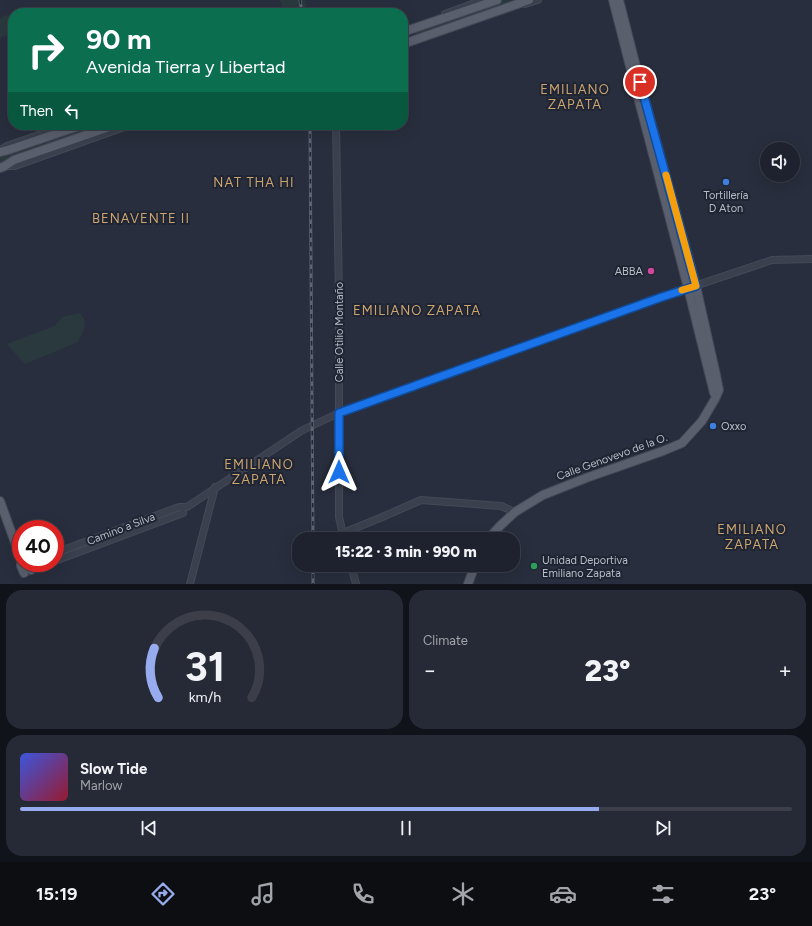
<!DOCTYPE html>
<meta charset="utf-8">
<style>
:root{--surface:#1e222e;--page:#262a36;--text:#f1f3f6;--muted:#a1a4aa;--line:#3c3f4a;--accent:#97acee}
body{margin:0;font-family:Figtree,sans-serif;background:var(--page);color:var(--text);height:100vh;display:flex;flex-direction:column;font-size:15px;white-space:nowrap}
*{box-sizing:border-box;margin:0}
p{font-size:13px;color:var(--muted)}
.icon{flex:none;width:22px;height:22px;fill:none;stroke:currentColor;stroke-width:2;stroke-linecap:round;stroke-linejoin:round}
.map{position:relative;height:584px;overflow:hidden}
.sheet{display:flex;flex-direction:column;gap:6px;padding:6px;background:#101319;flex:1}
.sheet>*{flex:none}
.hud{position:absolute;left:8px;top:8px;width:400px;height:122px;border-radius:16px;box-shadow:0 4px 16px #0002,0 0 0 1px var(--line);background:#0b6e4f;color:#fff;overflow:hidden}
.fabs{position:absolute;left:760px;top:142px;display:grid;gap:8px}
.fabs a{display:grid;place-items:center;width:40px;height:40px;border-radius:50%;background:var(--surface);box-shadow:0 4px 16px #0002,0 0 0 1px var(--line);font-size:20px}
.speed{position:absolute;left:12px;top:520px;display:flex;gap:8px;font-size:20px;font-weight:700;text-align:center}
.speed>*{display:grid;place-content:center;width:52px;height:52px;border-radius:50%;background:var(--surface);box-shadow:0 4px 16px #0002,0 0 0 1px var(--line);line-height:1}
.speed .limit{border:6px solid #d22;background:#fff;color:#111}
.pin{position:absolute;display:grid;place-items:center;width:34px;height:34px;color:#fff;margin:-17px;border:2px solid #fff;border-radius:50%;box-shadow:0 1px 4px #0007}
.me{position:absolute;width:44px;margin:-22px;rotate:0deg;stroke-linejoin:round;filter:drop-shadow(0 0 3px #0008)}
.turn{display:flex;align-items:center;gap:14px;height:84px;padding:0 12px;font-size:18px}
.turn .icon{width:52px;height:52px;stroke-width:2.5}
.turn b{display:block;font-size:28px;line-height:34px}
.then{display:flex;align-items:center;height:38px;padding:0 12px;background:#0003;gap:8px;font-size:15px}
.big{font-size:30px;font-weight:800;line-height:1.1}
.sheet .tile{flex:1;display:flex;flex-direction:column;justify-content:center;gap:6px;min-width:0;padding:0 14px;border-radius:16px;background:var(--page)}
.sheet .dial{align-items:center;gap:0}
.dial svg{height:104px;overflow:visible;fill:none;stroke:var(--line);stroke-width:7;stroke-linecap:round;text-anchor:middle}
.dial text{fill:var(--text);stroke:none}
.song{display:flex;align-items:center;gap:12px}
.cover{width:48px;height:48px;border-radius:6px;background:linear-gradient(135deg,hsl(230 70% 55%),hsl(350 70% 35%))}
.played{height:4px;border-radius:2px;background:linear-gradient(90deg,var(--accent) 75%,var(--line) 75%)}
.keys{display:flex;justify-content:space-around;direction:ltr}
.heat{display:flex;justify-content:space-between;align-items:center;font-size:22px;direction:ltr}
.sheet .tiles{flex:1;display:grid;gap:6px;grid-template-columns:1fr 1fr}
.tile:last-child{grid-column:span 2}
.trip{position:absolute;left:292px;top:532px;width:228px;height:40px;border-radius:16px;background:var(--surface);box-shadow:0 4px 16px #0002,0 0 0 1px var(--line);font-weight:800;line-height:40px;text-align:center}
.dock{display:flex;height:64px;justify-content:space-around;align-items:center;background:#0c0e12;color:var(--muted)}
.dock .icon{width:28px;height:28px}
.dock .selected{color:var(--accent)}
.dock b{font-size:18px;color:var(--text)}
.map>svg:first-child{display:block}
.green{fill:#2a393e}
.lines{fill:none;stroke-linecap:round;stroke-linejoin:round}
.minor-casing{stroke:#454957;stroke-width:8}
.major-casing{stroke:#454957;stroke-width:10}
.minor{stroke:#3b404e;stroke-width:6}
.major{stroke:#5a5f6d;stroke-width:8}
.rail-casing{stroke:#5e6474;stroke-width:3}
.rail{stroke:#202533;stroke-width:1.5;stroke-dasharray:4.5;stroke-linecap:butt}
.route-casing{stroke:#114b97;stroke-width:10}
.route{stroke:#1a73e8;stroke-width:7}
.slow{stroke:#f59e0b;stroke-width:7}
.shop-dot{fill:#3f7fe0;stroke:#202533;stroke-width:1.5}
.hotel-dot{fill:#d1479c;stroke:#202533;stroke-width:1.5}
.leisure-dot{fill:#2e9e5b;stroke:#202533;stroke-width:1.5}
.labels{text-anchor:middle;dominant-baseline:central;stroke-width:4;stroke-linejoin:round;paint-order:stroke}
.poi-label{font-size:11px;fill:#b8bcc8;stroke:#202533;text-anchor:start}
.street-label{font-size:11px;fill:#b8bcc8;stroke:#202533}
.quarter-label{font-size:13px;letter-spacing:1px;fill:#cba470;stroke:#202533}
</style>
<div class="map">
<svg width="812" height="584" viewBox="0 0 812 584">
<rect width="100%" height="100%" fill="#282e3d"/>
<g class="green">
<path d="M 280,0 L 305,0 L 308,13 L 284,13 Z"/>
<path d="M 500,0 L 526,0 L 416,37 L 415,34 L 418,31 Z"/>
<path d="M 6,15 L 13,17 L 13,33 L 0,38 L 0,19 Z"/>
<path d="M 84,125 L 111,125 L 0,165 L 0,154 Z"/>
<path d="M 80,313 C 89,325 84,329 78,342 L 25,364 L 7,344 L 55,326 L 62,317 Z"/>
</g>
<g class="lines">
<defs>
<g id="minor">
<path d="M 525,4 L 538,0"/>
<path d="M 445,14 L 483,0"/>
<path d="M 336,125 L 339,297 L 339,517 L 344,539"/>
<path d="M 0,150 L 7,146 L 67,125"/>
<path d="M 5,166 L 15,166 L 130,125"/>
<path d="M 343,533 L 380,518 L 421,500 L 501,506 L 515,512"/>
<path d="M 55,553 L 179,507 L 187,507 L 301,431 L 309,427 L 339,413 L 662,297 L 772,260 L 812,259"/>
<path d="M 55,561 L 183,513"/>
<path d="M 351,565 L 356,584"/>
<path d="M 27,572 L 50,563"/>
<path d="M 190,584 L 215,487"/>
</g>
<g id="major">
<path d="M 613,0 L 634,82 L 688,288 L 714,393"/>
<path d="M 403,32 L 497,0"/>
<path d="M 403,44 L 529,0"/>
<path d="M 0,152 L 8,150 L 82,125"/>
<path d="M 0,168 L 5,166 L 14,160 L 115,125"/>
<path d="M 0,501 L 21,559 L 21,566 L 24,573"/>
<path d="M 488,539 L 500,526 L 515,512 L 543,495 L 586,478 L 663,451 L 682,443 L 702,421 L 715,399 L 719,390 L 716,375 L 696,286 L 640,82 L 619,0"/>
<path d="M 26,563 L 31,570"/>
<path d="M 468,584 L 475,565"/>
</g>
</defs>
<use href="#minor" class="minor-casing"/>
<use href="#major" class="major-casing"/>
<use href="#minor" class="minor"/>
<use href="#major" class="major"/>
<defs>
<g id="rail">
<path d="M 300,0 L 302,13"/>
<path d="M 310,125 L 313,539"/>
<path d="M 313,565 L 313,584"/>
</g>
</defs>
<use href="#rail" class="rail-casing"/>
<use href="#rail" class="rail"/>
</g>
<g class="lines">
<defs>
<path id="route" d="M 339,472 L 339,413 L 662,297 L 696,286 L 640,82"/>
</defs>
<use href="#route" class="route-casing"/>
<use href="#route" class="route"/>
<path class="slow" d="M 666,175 L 696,286 L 682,290"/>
</g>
<g class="shop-dot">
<circle cx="726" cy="182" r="4"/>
<circle cx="713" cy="426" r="4"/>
</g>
<circle class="hotel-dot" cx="651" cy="271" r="4"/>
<circle class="leisure-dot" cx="534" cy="566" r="4"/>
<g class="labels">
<g class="poi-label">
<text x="726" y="195" text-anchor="middle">Tortillería<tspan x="726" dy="13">D Aton</tspan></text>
<text x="643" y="271" text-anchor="end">ABBA</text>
<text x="721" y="426">Oxxo</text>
<text x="542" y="560">Unidad Deportiva<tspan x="542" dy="13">Emiliano Zapata</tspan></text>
</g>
<g class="street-label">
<text transform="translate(339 332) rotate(-90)">Calle Otilio Montaño</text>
<text transform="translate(612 457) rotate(-20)">Calle Genovevo de la O.</text>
<text transform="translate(121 529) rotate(-21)">Camino a Silva</text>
</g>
<g class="quarter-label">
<text x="575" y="89">EMILIANO<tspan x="575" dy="15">ZAPATA</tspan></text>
<text x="254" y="182">NAT THA HI</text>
<text x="141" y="218">BENAVENTE II</text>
<text x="417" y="310">EMILIANO ZAPATA</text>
<text x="259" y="464">EMILIANO<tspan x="259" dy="15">ZAPATA</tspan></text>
<text x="752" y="529">EMILIANO<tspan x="752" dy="15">ZAPATA</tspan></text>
</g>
</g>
</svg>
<div class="fabs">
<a><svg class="icon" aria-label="sound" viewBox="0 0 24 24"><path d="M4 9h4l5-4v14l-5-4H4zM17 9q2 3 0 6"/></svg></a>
</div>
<div class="speed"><div class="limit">40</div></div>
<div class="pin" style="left:640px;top:82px;background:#d93025"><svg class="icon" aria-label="arrive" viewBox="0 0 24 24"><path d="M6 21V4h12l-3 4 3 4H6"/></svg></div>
<svg class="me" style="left:339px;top:472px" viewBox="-20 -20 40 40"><path d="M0-17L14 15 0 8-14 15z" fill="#1a73e8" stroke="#fff" stroke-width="4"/></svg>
<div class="trip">15:22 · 3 min · 990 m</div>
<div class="hud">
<div class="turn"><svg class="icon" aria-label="right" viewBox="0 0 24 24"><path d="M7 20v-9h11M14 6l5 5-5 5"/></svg><div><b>90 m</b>Avenida Tierra y Libertad</div></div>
<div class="then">Then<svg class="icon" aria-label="left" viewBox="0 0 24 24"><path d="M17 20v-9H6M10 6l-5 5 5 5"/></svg></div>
</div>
</div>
<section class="sheet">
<div class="tiles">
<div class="tile dial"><svg viewBox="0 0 100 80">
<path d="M14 69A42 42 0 1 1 86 69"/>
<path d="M14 69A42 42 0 0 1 11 31" stroke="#97acee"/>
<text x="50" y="56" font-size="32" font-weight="700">31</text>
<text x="50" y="72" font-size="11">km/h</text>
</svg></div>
<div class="tile"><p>Climate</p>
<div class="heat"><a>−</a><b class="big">23°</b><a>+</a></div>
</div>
<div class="tile">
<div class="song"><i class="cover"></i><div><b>Slow Tide</b><p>Marlow</p></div></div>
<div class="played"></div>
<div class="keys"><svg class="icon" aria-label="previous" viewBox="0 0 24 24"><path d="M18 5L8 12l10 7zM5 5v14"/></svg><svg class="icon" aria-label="pause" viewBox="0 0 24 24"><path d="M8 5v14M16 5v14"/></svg><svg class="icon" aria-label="next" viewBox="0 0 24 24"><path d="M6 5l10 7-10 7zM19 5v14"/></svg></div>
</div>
</div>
</section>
<nav class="dock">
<b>15:19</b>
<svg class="icon selected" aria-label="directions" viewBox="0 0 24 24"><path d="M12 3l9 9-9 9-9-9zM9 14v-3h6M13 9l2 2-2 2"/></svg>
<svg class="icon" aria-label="music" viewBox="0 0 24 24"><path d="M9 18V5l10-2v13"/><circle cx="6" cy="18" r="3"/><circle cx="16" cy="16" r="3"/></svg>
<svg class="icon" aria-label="phone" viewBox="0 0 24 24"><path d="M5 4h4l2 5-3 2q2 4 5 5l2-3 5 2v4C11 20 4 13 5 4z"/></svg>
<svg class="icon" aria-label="climate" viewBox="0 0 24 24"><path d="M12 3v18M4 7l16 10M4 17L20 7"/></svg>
<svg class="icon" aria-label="car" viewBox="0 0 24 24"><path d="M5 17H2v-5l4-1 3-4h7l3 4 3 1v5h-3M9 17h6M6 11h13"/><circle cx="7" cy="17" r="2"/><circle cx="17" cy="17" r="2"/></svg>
<svg class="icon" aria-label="filters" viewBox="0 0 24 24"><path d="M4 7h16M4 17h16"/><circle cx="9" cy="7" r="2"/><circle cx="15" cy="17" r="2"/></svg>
<b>23°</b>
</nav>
